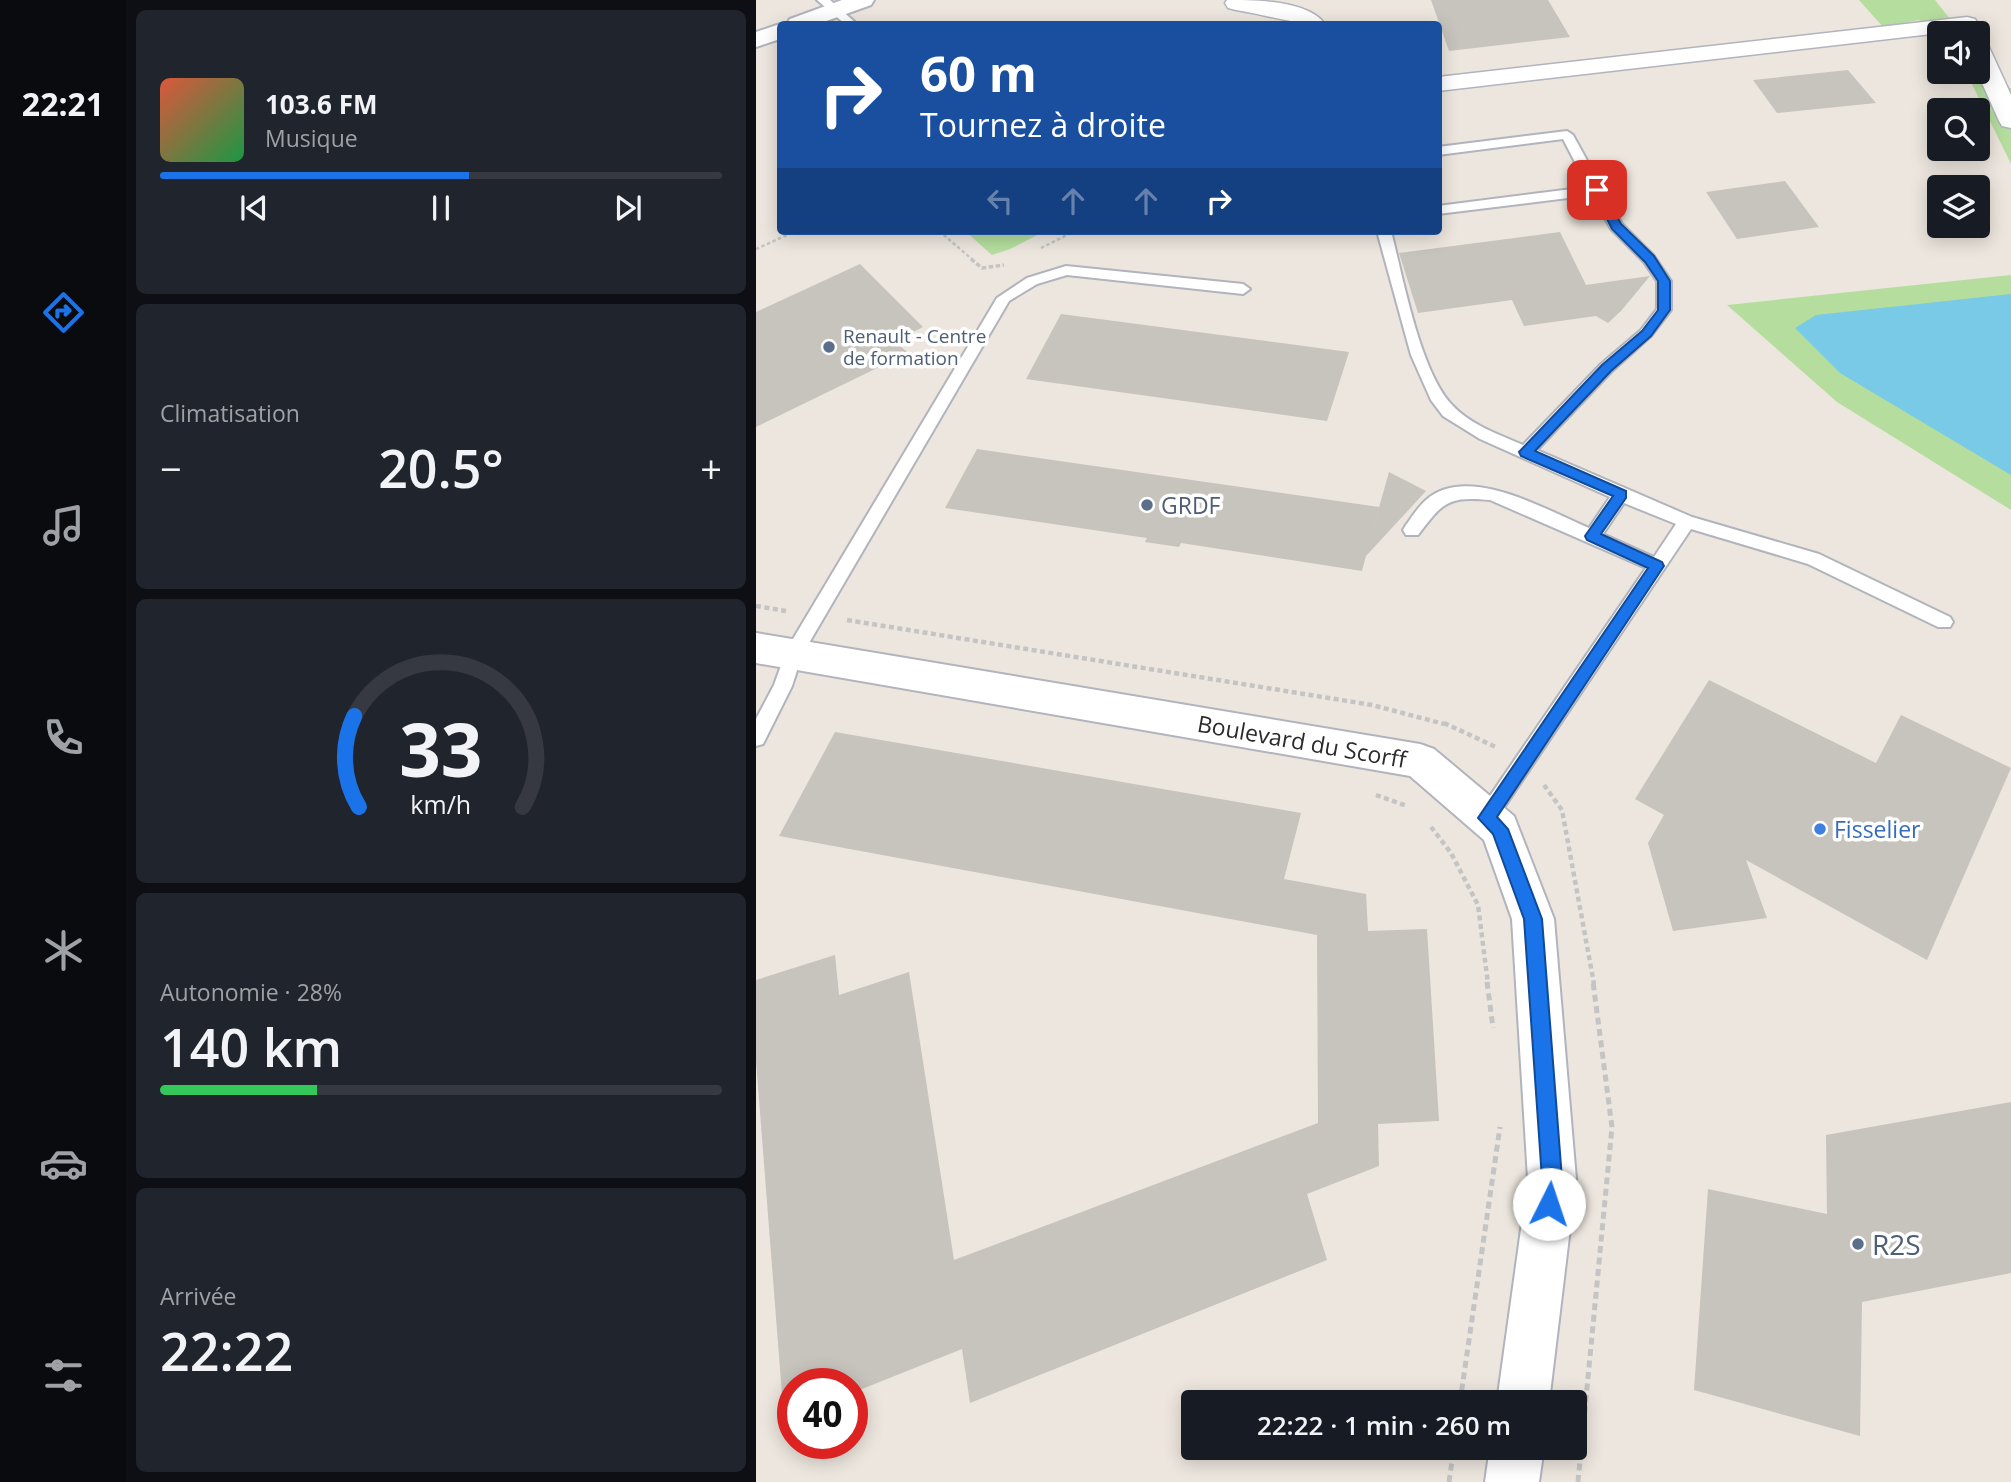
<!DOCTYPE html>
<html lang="fr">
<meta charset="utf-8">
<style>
:root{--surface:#171b24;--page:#20242c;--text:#f1f3f6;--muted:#9ea1a6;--line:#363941;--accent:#1a73e8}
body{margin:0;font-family:"Open Sans",sans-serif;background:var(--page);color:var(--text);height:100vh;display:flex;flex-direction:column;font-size:26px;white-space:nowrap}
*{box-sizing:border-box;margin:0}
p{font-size:23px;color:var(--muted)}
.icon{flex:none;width:38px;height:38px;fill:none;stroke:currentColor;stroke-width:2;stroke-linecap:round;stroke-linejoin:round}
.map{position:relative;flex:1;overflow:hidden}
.drawer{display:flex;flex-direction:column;gap:10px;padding:10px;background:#0d0f14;width:630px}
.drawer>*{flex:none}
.hud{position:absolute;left:21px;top:21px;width:665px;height:214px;border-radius:7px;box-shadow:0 4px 18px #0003;background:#1a4fa0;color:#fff;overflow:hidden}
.fabs{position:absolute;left:1171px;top:21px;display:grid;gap:14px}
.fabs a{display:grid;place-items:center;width:63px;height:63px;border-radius:7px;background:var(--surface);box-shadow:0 4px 18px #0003;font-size:35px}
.speed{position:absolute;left:21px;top:1368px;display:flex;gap:14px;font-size:35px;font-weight:700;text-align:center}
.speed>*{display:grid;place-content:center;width:91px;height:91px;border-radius:50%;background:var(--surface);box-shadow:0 4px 18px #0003;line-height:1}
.speed .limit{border:10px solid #d22;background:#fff;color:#111}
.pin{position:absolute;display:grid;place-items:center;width:60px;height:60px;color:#fff;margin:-30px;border-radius:14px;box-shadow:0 4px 10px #0006}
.me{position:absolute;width:77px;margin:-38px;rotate:4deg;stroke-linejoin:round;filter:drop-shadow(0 0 5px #0008)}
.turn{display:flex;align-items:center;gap:24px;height:147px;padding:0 28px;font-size:32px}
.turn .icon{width:91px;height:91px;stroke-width:2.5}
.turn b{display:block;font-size:49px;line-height:60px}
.lanes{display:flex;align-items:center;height:66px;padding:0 28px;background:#0003;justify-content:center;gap:35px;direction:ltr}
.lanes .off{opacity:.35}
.big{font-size:52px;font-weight:600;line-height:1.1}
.drawer .widget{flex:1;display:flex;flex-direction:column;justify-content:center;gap:10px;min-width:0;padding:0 24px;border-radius:10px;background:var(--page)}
.drawer .dial{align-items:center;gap:0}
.dial svg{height:182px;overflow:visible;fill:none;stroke:var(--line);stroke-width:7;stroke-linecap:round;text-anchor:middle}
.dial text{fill:var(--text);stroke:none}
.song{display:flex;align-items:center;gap:21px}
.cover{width:84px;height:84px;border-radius:10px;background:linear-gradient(135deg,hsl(10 70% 55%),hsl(140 70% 35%))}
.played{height:7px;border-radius:4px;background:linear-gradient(90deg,var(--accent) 55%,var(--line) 55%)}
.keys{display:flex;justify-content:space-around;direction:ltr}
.heat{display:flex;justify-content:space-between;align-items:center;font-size:38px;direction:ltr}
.charge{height:10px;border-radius:5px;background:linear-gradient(90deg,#34c759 28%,var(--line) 0)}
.trip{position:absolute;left:425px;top:1390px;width:406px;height:70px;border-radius:7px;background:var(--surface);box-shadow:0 4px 18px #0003;font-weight:600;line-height:70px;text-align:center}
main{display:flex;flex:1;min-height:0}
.menu{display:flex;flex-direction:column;width:126px;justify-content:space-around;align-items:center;background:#090b0e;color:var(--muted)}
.menu .icon{width:49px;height:49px}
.menu .active{color:var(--accent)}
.menu b{font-size:32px;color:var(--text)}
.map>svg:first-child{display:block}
.green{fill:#b5de9e}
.water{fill:#78cae6}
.building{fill:#c7c3bd}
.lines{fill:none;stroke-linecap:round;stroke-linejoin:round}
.service-casing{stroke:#b1b4bd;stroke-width:4}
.minor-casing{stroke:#b1b4bd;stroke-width:3}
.tertiary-casing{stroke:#b1b4bd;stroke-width:4}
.path-far3{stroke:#c4c4c4;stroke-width:2.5;stroke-dasharray:3.5 2.5;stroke-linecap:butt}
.path-far2{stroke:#c4c4c4;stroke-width:3.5;stroke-dasharray:4.5 2.5;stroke-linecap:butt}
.path-far1{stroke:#c4c4c4;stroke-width:4.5;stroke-dasharray:5 3.5;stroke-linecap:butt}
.path{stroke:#c4c4c4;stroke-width:5;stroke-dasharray:7 4.5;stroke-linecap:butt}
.service{fill:#fff;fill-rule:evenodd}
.minor{fill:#fff;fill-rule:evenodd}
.tertiary{fill:#fff;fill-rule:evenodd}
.route{fill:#1a73e8;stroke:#114b97;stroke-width:2}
.service-dot{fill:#5c6f8a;stroke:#fff;stroke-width:2.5}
.shop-dot{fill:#3f7fe0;stroke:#fff;stroke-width:2.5}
.labels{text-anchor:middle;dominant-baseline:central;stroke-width:7;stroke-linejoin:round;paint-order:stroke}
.far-service-label{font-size:19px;fill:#4e5e75;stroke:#fff;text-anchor:start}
.service-label{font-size:23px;fill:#4e5e75;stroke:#fff;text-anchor:start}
.street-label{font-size:23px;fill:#2b2b2b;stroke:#fff}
.shop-label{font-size:23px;fill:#366cbe;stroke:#fff;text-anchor:start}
.near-service-label{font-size:28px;fill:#4e5e75;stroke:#fff;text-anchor:start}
</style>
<main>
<nav class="menu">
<b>22:21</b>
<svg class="icon active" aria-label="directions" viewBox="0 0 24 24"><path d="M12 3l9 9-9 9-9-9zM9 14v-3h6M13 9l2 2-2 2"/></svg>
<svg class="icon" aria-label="music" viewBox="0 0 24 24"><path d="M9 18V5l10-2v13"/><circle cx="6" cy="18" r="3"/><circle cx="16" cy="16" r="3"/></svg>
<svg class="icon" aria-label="phone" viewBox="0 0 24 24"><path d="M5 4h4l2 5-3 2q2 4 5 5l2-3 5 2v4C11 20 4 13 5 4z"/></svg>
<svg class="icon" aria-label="climate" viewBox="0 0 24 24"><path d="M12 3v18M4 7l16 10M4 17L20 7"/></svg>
<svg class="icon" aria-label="car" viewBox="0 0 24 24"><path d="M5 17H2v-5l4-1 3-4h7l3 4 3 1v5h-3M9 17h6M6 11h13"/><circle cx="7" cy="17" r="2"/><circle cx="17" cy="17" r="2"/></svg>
<svg class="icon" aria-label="filters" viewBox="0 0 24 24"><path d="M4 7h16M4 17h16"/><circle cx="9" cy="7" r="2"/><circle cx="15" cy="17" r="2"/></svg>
</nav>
<section class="drawer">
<div class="widget">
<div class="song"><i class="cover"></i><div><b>103.6 FM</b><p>Musique</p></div></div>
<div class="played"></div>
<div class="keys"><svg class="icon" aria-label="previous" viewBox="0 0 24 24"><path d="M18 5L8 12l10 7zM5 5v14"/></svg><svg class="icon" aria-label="pause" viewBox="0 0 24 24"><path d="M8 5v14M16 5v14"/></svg><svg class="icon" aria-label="next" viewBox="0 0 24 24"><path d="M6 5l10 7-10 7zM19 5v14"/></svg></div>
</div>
<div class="widget"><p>Climatisation</p>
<div class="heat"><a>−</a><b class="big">20.5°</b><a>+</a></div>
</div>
<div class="widget dial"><svg viewBox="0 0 100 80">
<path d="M14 69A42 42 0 1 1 86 69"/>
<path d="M14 69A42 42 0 0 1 12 29" stroke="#1a73e8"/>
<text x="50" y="56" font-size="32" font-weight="700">33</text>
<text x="50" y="72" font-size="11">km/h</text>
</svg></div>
<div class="widget"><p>Autonomie · 28%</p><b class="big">140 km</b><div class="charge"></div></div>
<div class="widget"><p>Arrivée</p><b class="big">22:22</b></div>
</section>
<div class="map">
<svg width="1255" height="1482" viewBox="0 0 1255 1482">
<rect width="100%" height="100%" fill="#ece6de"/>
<g class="green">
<path d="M 1103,0 L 1179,0 L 1205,33 L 1183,33 L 1183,38 L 1163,20 L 1127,27 Z"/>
<path d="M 1222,54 L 1248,87 L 1255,88 L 1255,164 L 1210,72 L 1222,72 Z"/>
<path d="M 209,231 L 289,231 L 254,249 L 236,255 Z"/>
<path d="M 1255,275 L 1255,510 L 1081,402 L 971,305 Z"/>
</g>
<path class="water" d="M 1255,294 L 1255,475 L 1084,373 L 1039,328 L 1060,315 Z"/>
<g class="building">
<path d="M 675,0 L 792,0 L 814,37 L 693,51 Z"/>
<path d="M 1092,70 L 1120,103 L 1021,113 L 997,80 Z"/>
<path d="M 1029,181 L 1063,227 L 981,239 L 950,192 Z"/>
<path d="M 804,232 L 830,285 L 894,276 L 865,311 L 852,323 L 840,316 L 768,326 L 756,300 L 662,313 L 643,253 Z"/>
<path d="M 104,264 L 167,327 L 139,341 L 152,353 L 0,427 L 0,312 Z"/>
<path d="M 305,314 L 593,352 L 571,421 L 270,379 Z"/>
<path d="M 221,449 L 623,507 L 615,536 L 633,472 L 670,491 L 610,556 L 606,571 L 425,543 L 423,547 L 389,542 L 391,538 L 189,508 Z"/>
<path d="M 953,680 L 1120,763 L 1145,715 L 1255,768 L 1171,960 L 990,860 L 1011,918 L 917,931 L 892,843 L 908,815 L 879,799 Z"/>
<path d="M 79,732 L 545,813 L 528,879 L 610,894 L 612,931 L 671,929 L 683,1121 L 622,1124 L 623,1166 L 551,1194 L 571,1260 L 214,1403 L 206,1349 L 96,1393 L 96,1384 L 37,1384 L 37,1416 L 28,1420 L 0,1061 L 0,980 L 79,955 L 83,995 L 153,972 L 198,1260 L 562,1123 L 561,935 L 23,836 Z"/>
<path d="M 1255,1102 L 1255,1273 L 1106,1302 L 1104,1436 L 938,1390 L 952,1189 L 1071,1214 L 1070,1135 Z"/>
</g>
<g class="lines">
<defs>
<g id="service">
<path d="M 61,0 L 74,0 L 101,24 L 89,24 Z"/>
<path d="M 811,131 L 817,135 L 866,224 L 898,256 L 915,281 L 915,310 L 895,336 L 855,372 L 781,450 L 936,517 L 1063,554 L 1194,617 L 1197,622 L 1194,627 L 1182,627 L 1052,564 L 935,529 L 737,824 L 730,827 L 723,824 L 720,818 L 723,812 L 890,568 L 734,500 C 692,496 687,502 662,535 L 650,535 L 647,530 L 650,525 C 656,517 662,507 670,500 C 711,463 790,510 833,528 L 854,497 L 724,439 L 687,416 L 675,400 L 655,355 L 621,231 L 635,231 C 647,277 664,373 697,406 C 715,425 744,435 767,445 L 845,364 L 885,330 L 901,309 L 901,281 L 888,262 L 855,229 L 836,195 L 682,214 L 682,206 L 832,187 L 807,139 L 682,155 L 682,147 ZM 868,503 L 920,524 L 898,557 L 847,534 Z"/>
<path d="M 310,266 L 487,284 L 494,289 L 487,294 L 311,275 L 281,284 L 253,301 L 46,655 L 36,686 L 7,744 L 0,746 L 0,719 L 18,685 L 31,649 L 241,298 L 271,278 Z"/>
</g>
<g id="minor">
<path d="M 471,0 C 498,0 552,0 569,24 C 545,26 507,14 480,10 L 472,8 L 469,3 Z"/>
<path d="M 1211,17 L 1219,19 L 1222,24 L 1219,29 L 682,91 L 682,77 Z"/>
<path d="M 1222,40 L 1230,42 L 1233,47 L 1255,95 L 1255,128 L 1246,126 L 1243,121 L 1221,72 Z"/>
</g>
<g id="tertiary">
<path d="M 86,0 L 118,0 L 115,5 L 62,24 L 30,24 L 34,19 Z"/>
<path d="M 24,24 L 24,39 L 0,47 L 0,32 Z"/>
<path d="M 0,633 L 664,744 L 678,749 L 758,816 L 798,919 L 820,1179 L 793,1402 L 741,1402 L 772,1179 L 756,919 L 728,840 L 654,776 L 0,663 Z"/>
<path d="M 734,1447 L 788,1447 L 783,1482 L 729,1482 Z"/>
</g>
</defs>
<use href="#service" class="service-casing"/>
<use href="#minor" class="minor-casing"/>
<use href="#tertiary" class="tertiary-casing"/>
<g class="path-far3">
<path d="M 183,231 L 217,260"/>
<path d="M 285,248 L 319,231"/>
<path d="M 0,249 L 40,231"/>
</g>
<path class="path-far2" d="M 215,259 L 226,268 L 248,265"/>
<g class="path-far1">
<path d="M 0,606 L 30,611"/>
<path d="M 91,620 L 616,705 L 688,724"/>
<path d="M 688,723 L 742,748"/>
<path d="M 788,785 L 806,810 L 838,984"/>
<path d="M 620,795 L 651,806"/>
<path d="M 675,827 L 695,853 L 722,905 L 732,984"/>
</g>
<g class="path">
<path d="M 731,982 L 737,1028"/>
<path d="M 704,1402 L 744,1127"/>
<path d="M 693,1482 L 698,1447"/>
<path d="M 822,1482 L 856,1127 L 837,982"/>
</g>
<use href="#service" class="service"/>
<use href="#minor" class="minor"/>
<use href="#tertiary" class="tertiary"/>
</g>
<path class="route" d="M 841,187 L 847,190 L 865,224 L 898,256 L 914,281 L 914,310 L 895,336 L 855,371 L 779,451 L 870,491 L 870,498 L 845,534 L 906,562 L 908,566 L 741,817 L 752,829 L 786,919 L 806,1179 L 800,1211 L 793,1214 L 786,1211 L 783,1204 L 786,1179 L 768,919 L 737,834 L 722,818 L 892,568 L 831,540 L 829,536 L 857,496 L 765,456 L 763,452 L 846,365 L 886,331 L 902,310 L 902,281 L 889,262 L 856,229 L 836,190 Z"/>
<g class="service-dot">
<circle cx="73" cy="347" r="7"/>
<circle cx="391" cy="505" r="7"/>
<circle cx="1102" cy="1244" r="7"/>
</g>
<circle class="shop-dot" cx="1064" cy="829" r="7"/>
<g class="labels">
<g class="far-service-label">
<text x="87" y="336">Renault - Centre<tspan x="87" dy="22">de formation</tspan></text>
</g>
<g class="service-label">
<text x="405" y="505">GRDF</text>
</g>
<g class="street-label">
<text transform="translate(546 741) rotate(10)">Boulevard du Scorff</text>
</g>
<g class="shop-label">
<text x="1078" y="829">Fisselier</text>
</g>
<g class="near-service-label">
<text x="1116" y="1244">R2S</text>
</g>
</g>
</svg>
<div class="fabs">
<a><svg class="icon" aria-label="sound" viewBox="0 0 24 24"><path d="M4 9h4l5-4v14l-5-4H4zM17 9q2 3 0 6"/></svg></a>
<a><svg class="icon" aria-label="search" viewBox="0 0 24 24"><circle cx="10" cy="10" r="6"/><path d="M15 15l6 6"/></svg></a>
<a><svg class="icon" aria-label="layers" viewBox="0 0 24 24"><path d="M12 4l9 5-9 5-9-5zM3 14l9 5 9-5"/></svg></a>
</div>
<div class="speed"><div class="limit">40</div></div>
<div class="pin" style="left:841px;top:190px;background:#d93025"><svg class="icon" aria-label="arrive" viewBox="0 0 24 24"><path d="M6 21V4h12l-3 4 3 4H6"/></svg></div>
<svg class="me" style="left:793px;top:1204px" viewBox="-20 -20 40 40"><circle r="19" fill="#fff"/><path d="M0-13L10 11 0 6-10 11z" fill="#1a73e8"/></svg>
<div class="trip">22:22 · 1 min · 260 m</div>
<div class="hud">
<div class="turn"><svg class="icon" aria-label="right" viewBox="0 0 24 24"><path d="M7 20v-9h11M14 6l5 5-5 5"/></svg><div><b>60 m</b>Tournez à droite</div></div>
<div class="lanes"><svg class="icon off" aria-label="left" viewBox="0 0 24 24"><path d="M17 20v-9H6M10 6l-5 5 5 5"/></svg><svg class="icon off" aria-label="ahead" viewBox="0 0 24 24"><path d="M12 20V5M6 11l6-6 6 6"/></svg><svg class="icon off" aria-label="ahead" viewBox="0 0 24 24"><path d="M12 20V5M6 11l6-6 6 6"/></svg><svg class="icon" aria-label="right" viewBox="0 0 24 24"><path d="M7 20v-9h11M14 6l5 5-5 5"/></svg></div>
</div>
</div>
</main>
